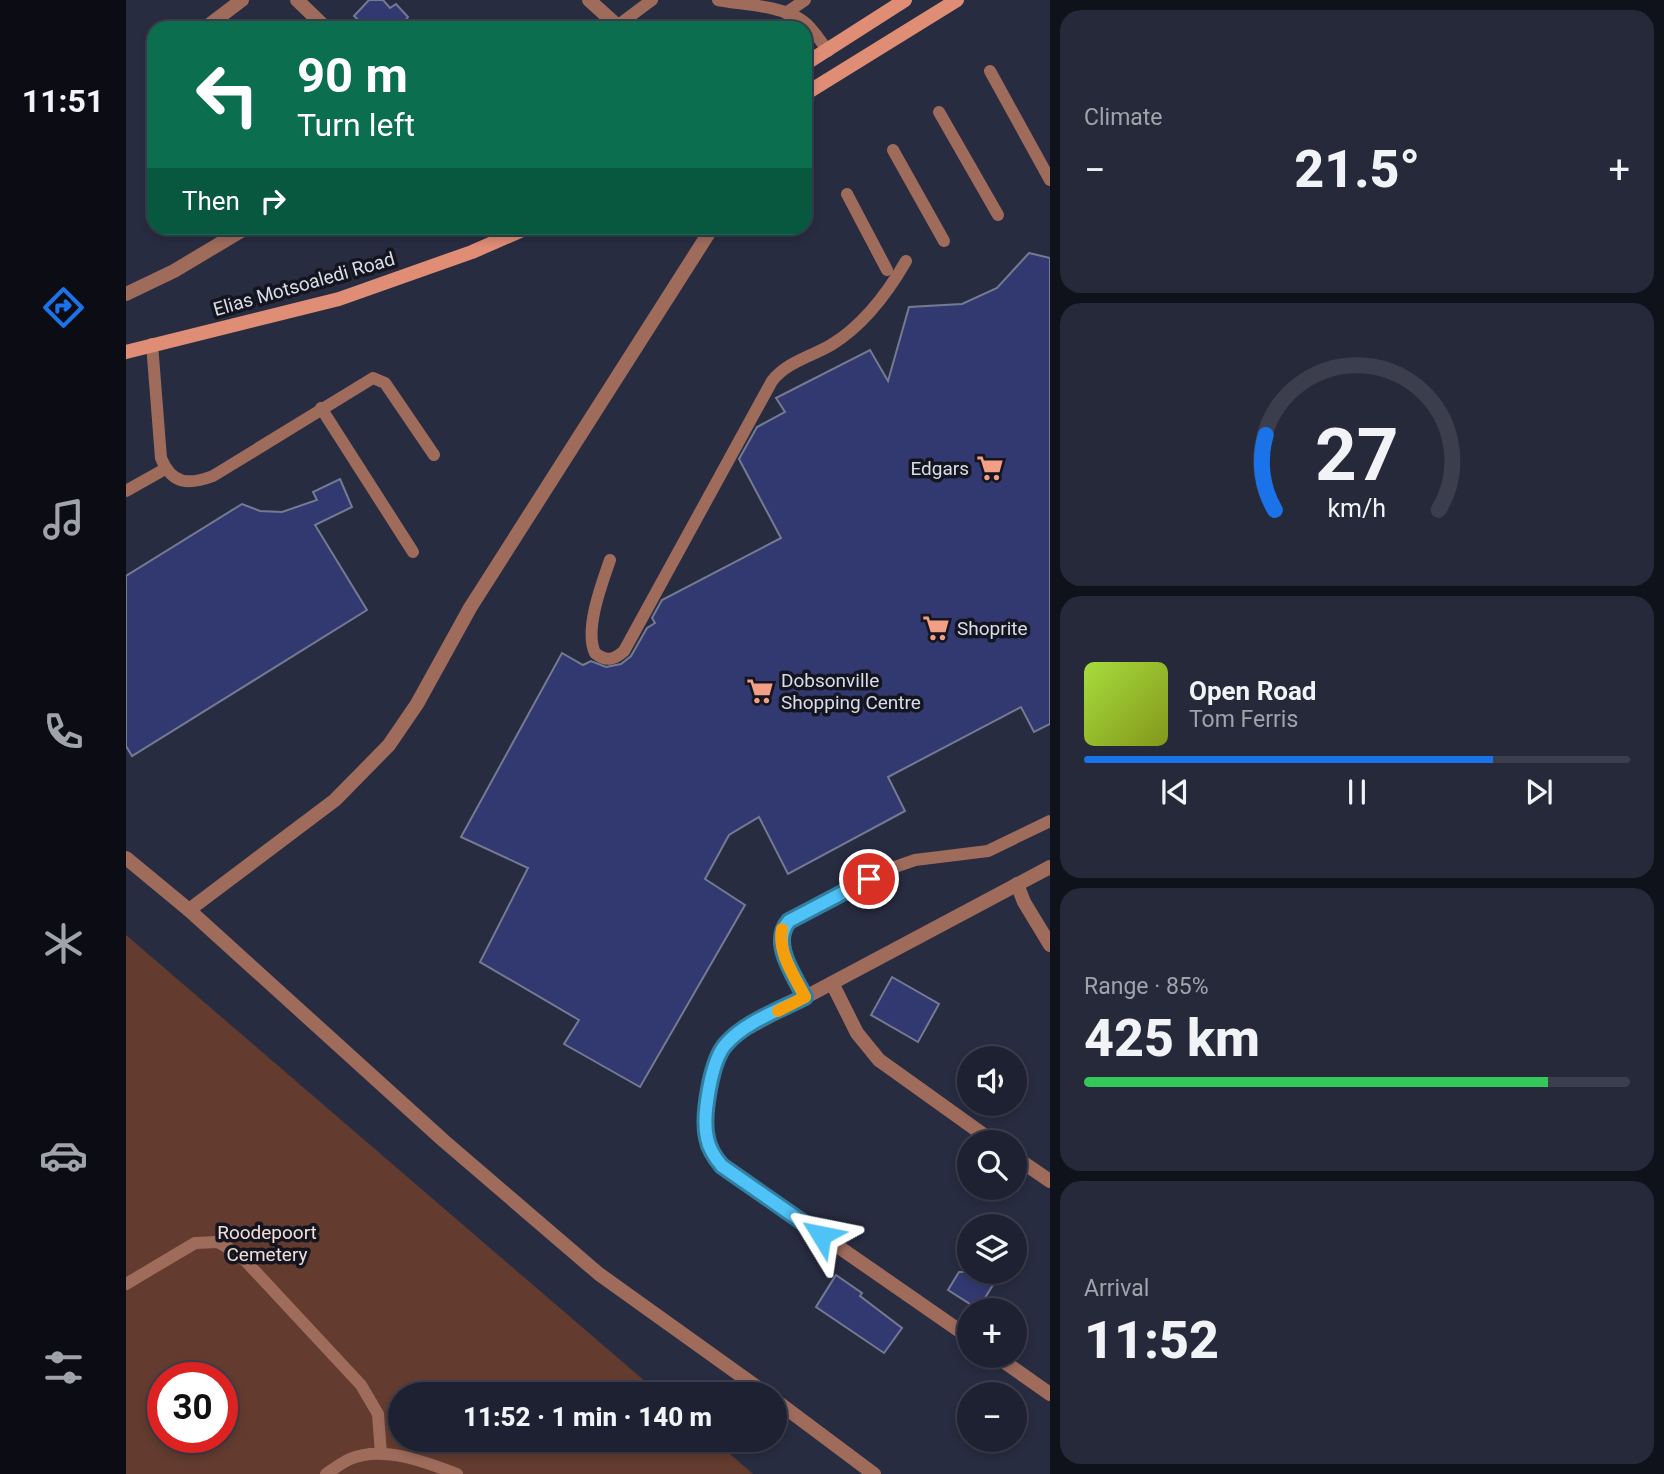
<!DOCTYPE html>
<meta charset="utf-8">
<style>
:root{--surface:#1e2131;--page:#262939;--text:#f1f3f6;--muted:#a1a3ab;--line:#3c3e4d;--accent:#1a73e8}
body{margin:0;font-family:Roboto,sans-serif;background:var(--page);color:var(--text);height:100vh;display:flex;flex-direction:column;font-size:26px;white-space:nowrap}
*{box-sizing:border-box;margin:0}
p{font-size:23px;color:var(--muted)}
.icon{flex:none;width:38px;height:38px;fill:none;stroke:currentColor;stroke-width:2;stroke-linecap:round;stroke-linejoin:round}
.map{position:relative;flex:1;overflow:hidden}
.details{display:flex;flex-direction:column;gap:10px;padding:10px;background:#10121b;width:614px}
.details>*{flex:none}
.guide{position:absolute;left:21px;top:21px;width:665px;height:214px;border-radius:21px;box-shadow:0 4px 10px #0003,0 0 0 2px var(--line);background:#0b6e4f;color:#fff;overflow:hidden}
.fabs{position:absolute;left:831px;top:1046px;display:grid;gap:14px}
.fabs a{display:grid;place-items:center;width:70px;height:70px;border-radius:50%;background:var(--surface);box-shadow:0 4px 10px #0003,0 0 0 2px var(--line);font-size:35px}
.speed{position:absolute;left:21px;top:1362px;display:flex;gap:14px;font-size:35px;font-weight:700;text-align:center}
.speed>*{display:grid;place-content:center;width:91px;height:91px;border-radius:50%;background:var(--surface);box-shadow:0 4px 10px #0003,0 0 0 2px var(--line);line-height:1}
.speed .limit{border:10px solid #d22;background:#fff;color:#111}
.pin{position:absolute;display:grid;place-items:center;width:60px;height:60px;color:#fff;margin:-30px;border:4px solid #fff;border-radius:50%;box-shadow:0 2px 7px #0007}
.me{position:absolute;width:77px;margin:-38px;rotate:305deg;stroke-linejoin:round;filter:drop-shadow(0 0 5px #0008)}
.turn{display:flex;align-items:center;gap:24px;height:147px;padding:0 35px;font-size:32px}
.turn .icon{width:91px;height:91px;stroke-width:2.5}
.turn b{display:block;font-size:49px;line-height:60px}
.then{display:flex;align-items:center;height:66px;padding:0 35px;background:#0003;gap:14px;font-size:26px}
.big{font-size:52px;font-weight:800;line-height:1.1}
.details .widget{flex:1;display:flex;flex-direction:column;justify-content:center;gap:10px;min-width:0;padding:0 24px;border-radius:21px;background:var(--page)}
.details .dial{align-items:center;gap:0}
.dial svg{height:182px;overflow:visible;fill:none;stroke:var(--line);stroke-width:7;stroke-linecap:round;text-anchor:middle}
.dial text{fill:var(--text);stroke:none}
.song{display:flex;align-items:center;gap:21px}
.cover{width:84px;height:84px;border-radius:10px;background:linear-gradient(135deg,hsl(80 70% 55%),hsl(70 70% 35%))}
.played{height:7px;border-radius:4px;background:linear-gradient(90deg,var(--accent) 75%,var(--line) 75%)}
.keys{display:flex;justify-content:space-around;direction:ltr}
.heat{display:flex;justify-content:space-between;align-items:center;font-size:38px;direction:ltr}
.charge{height:10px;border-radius:5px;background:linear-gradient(90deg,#34c759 85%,var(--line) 0)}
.trip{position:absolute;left:262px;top:1382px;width:399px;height:70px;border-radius:35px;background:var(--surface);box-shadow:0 4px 10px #0003,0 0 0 2px var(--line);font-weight:800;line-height:70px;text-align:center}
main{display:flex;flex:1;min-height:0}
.tab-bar{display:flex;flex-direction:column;width:126px;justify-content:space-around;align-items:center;background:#0c0d14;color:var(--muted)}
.tab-bar .icon{width:49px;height:49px}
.tab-bar .active{color:var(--accent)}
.tab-bar b{font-size:32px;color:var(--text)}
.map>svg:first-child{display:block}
.green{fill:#633b2f;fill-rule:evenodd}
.building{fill:#323971;stroke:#747a92;stroke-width:2}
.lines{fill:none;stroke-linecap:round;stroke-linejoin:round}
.lane{stroke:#9f6c5c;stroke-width:12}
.street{stroke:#9f6c5c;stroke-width:14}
.secondary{stroke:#df8d75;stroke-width:14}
.route-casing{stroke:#337fa1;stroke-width:18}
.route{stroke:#4fc3f7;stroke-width:12}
.slow{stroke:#f59e0b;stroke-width:12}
.labels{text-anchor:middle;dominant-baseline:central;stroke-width:7;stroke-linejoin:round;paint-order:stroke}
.street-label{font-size:19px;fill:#d9ddea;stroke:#14151f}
.poi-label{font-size:19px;fill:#d9ddea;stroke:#14151f;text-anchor:start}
.park-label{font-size:19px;fill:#f3ded7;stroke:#14151f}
</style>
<main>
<nav class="tab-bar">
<b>11:51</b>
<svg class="icon active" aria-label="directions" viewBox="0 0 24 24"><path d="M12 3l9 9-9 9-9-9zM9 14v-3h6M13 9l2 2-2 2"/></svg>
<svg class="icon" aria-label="music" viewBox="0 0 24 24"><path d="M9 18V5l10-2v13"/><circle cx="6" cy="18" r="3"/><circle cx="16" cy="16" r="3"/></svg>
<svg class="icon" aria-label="phone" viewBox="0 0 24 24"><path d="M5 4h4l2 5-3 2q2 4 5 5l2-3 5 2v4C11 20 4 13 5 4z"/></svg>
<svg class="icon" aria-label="climate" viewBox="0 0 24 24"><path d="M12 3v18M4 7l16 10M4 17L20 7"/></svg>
<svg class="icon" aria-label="car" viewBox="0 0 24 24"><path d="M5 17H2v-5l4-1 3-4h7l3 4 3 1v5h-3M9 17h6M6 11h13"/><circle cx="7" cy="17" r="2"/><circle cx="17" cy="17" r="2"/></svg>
<svg class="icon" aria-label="filters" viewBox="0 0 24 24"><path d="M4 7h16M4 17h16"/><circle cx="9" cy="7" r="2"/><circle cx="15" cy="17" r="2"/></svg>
</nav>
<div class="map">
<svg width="924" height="1474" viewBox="0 0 924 1474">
<rect width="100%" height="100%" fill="#282c41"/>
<path class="green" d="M 0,935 L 535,1395 L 275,1395 L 275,1440 L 588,1440 L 627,1474 L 0,1474 ZM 37,1377 L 96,1377 L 96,1437 L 37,1437 Z"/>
<g class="building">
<path d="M 243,0 L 257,0 L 264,8 L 270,4 L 282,17 L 278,22 L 284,28 L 236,28 L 239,26 L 228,16 Z"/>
<path d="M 903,253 L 924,258 L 924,724 L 908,732 L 895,707 L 762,777 L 779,811 L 662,874 L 633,817 L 603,835 L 579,879 L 619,905 L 514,1087 L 438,1044 L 453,1020 L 354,962 L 402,868 L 335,837 L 436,653 L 457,665 L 465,661 L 480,667 L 495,664 L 505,656 L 521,628 L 529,623 L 526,618 L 536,600 L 655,538 L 613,459 L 631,427 L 659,412 L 650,398 L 744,350 L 762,381 L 783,307 L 836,304 L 871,288 Z"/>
<path d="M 214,479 L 226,507 L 189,525 L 241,610 L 6,756 L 0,746 L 0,576 L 116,504 L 134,511 L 156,512 L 191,500 L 187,492 Z"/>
<path d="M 766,977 L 813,1004 L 792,1042 L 745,1015 Z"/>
<path d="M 833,1272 L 875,1272 L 852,1309 L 822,1290 Z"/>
<path d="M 710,1275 L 736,1293 L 734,1296 L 776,1328 L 758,1353 L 690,1307 Z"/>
</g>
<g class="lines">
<g class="lane">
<path d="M 592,0 C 617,5 655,5 677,21 C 687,28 694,41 702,51"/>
<path d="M 660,13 L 679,0"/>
<path d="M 491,26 L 526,0"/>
<path d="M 864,71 L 924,180"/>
<path d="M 813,112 L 872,215"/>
<path d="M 767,150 L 818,241"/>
<path d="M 721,194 L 761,270"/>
<path d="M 26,344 L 35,458 C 46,485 63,485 87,476 L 247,378 L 259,383 L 308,455"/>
<path d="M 195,408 L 287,552"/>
<path d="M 0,491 L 39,469"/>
<path d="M 484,560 C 476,583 458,630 469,653 C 480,662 488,660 498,651 L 646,381 C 661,362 684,357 705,345 C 738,325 761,294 780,261"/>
<path d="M 679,997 C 668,974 644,943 663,921 L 763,869 L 789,860 L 862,851 L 924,821"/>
<path d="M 0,1284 L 69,1243 L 92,1242 L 114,1255 L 235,1385 L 252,1414 L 255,1454"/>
<path d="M 200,1474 C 208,1469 215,1463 224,1459 C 256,1445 300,1462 331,1474"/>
</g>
<g class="street">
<path d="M 171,0 L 200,28"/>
<path d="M 463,0 L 494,28"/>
<path d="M 79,28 L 116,0"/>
<path d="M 0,294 L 48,271 L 120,228"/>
<path d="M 0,858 L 63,910 L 318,1141 L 473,1274 L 642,1395"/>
<path d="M 891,884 L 898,902 L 924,945"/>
<path d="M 63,910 L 209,800 L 263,745 L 291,704 L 344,608 L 586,228"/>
<path d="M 707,985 L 731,1033 L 753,1060 L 869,1143"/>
<path d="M 889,1157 L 924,1181"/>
<path d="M 844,1338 L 596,1166 C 589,1158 583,1148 581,1137 C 577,1117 585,1063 598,1046 C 602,1040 609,1036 614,1032 L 924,867"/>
<path d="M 870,1356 L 924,1394"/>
<path d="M 649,1400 L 748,1474"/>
</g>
<g class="secondary">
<path d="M 679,64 L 779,0"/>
<path d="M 679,94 L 831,0"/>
<path d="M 0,352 L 213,299 L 346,252 L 401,228"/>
</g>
</g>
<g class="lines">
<defs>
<path id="route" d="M 695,1235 L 596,1166 C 589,1158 583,1149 581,1138 C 576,1117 585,1060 600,1044 C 619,1022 654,1010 679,997 C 668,975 644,943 663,921 L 743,879"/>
</defs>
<use href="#route" class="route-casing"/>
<use href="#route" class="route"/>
<path class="slow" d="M 652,1011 L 679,997 C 669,977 651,952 656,929"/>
</g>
<defs>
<symbol id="supermarket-bare" viewBox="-9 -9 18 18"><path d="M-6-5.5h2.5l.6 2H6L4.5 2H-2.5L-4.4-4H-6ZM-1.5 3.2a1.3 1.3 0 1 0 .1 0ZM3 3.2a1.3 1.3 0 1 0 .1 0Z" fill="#f39f85" stroke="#14151f" stroke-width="2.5" paint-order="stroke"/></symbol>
</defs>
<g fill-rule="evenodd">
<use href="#supermarket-bare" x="845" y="449" width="38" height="38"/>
<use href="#supermarket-bare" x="791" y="609" width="38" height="38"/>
<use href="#supermarket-bare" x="615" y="672" width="38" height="38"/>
</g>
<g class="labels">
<g class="street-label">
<text transform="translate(178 284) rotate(-16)">Elias Motsoaledi Road</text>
</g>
<g class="poi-label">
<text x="843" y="468" text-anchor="end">Edgars</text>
<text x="831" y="628">Shoprite</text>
<text x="655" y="680">Dobsonville<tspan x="655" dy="22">Shopping Centre</tspan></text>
</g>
<g class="park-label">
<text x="141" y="1232">Roodepoort<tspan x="141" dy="22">Cemetery</tspan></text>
</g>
</g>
</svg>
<div class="fabs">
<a><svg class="icon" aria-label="sound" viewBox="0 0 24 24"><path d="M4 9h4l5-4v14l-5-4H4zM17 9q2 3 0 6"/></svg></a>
<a><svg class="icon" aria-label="search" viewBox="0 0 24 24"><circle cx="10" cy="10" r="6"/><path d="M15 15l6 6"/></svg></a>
<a><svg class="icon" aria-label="layers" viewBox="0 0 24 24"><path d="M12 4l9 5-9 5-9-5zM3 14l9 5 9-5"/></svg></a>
<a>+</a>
<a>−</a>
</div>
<div class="speed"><div class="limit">30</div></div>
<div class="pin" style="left:743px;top:879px;background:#d93025"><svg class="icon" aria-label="arrive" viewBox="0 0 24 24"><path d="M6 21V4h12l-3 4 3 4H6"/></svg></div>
<svg class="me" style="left:695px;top:1235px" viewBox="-20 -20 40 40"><path d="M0-17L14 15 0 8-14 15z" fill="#4fc3f7" stroke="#fff" stroke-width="4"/></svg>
<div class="trip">11:52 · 1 min · 140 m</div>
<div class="guide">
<div class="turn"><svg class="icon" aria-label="left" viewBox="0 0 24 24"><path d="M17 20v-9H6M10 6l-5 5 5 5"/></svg><div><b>90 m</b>Turn left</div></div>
<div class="then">Then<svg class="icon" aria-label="right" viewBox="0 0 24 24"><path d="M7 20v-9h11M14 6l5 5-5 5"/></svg></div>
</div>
</div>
<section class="details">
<div class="widget"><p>Climate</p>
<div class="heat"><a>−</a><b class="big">21.5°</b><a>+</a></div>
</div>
<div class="widget dial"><svg viewBox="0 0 100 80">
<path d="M14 69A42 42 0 1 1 86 69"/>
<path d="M14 69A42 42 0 0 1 10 36" stroke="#1a73e8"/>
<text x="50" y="56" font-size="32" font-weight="700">27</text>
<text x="50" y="72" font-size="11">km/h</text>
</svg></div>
<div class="widget">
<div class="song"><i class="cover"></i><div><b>Open Road</b><p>Tom Ferris</p></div></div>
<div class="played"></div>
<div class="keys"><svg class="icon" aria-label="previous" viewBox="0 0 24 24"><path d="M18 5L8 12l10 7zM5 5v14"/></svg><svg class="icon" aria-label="pause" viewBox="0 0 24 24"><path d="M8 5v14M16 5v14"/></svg><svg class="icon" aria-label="next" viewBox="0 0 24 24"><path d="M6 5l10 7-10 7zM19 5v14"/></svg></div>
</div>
<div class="widget"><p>Range · 85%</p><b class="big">425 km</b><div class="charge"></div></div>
<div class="widget"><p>Arrival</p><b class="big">11:52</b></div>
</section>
</main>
